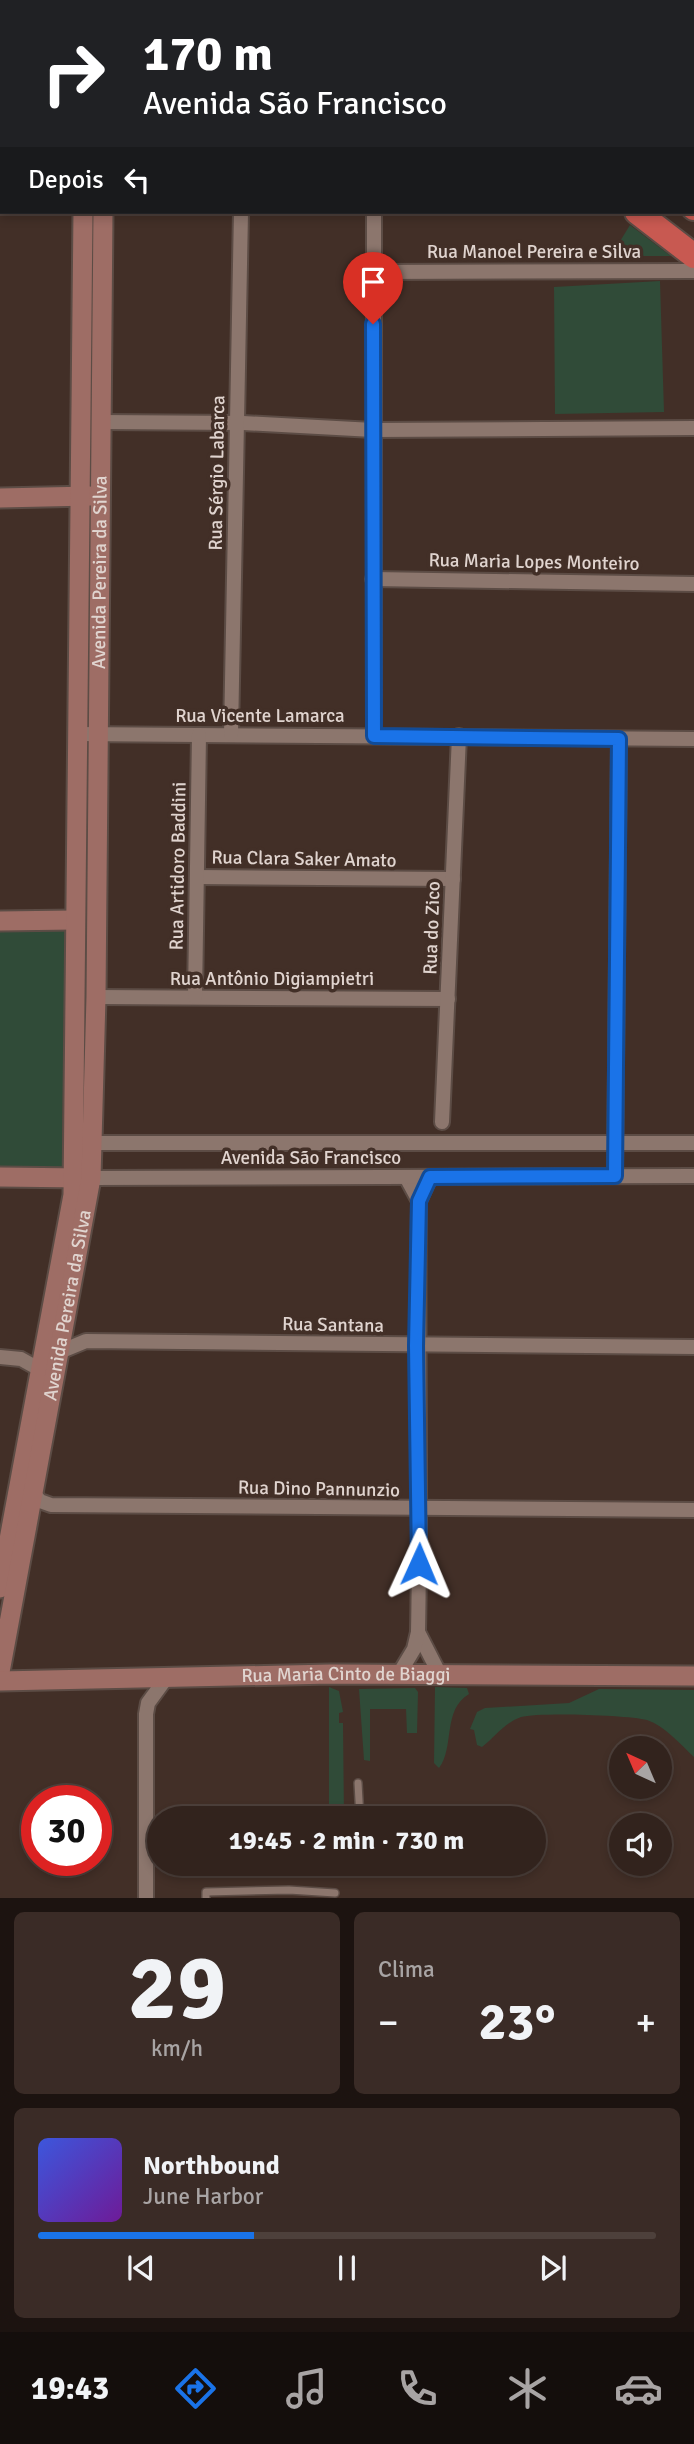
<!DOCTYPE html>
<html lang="pt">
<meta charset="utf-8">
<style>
:root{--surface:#32231d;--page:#3a2b26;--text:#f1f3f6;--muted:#a8a4a4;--line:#4d403b;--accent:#1a73e8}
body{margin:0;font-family:Signika,sans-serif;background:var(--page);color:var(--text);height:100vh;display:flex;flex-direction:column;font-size:26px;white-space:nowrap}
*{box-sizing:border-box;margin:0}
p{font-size:23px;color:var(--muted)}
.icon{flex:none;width:38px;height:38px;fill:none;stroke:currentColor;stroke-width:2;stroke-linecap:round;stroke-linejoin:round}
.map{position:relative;height:1898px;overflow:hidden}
.sheet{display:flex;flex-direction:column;gap:14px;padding:14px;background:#1c1310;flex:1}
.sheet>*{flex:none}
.hud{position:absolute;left:0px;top:0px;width:695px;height:214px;box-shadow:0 4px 10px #0003,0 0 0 2px var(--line);background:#202124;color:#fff;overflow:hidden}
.needle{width:46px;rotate:316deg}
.buttons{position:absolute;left:609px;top:1736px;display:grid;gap:14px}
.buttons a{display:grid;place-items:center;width:63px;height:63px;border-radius:50%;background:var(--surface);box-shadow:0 4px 10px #0003,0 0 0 2px var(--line);font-size:35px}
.speed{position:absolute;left:21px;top:1785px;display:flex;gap:14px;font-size:35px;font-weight:700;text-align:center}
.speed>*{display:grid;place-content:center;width:91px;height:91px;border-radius:50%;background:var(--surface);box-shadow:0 4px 10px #0003,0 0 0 2px var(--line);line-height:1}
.speed .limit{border:10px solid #d22;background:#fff;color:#111}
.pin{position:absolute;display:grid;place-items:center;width:60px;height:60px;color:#fff;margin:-72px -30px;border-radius:50% 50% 50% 0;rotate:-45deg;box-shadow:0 0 7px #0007}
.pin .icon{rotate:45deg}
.me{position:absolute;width:77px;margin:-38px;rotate:1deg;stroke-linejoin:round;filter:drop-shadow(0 0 5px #0008)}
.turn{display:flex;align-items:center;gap:24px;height:147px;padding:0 28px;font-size:32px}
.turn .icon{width:91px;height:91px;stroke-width:2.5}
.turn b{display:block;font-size:49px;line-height:60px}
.then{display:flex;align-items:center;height:66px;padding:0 28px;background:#0003;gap:14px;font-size:26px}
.big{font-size:52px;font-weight:800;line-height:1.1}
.sheet .card{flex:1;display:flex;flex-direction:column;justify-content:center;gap:10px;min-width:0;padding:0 24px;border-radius:10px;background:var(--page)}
.sheet .dial{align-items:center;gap:0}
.dial b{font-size:91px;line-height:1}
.song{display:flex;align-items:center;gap:21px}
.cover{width:84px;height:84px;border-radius:10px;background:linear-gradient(135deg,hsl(230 70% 55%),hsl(280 70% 35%))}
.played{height:7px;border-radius:4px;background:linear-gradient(90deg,var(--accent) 35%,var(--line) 35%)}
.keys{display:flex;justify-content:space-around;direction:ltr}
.heat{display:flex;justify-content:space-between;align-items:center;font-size:38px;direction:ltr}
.sheet .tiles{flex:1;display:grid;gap:14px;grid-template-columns:1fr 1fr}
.card:last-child{grid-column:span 2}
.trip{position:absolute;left:147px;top:1806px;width:399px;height:70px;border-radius:35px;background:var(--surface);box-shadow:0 4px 10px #0003,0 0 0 2px var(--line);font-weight:800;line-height:70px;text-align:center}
.tabs{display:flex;height:112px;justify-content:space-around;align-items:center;background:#140e0c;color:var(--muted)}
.tabs .icon{width:49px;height:49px}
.tabs .current{color:var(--accent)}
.tabs b{font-size:32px;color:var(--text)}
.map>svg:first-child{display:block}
.green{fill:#304b38}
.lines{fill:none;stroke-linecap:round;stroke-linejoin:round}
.lane-casing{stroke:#5c4c45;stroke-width:10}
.street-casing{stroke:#5c4c45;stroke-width:18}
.secondary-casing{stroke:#5c4c45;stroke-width:23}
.highway-casing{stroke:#5c4c45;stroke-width:28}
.lane{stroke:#8c766d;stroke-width:7}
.street{stroke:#8c766d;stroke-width:14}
.secondary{stroke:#9e6d65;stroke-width:19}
.highway{stroke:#c85951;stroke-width:24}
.route-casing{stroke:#114b97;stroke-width:18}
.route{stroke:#1a73e8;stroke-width:12}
.labels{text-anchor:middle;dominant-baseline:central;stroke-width:7;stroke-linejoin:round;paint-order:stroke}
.street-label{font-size:19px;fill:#e0d4cf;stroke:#422f27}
</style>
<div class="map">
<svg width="694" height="1898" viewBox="0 0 694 1898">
<rect width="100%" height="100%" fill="#422f27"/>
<g class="green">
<path d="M 424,0 L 694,0 L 694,196 L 693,2 Z"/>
<path d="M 630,225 L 671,256 L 611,256 Z"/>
<path d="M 660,281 L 664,412 L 555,414 L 554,287 Z"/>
<path d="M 65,930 L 62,1168 L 0,1168 L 0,931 Z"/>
<path d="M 329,1687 L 339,1691 L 343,1712 L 339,1713 L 339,1723 L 343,1723 L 344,1818 L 329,1818 Z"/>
<path d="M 435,1687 L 467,1688 L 469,1694 C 442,1710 455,1747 439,1768 L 434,1763 Z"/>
<path d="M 415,1688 L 418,1692 L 417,1733 L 407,1733 L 406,1709 L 370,1709 L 370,1761 L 364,1760 L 359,1689 Z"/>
<path d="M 599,1689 L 694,1690 L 694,1757 C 680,1744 665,1726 647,1720 C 629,1715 538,1712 521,1717 C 504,1723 495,1737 482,1747 L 477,1745 L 474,1730 L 470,1729 L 477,1712 L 485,1708 L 569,1703 Z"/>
</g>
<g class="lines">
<defs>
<g id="lane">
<path d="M 358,1783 L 360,1818"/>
<path d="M 359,1868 L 359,1864"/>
<path d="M 206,1898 L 206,1892 L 289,1890 L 335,1893"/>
</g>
<g id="street">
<path d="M 243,2 L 243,0"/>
<path d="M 0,105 L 2,105"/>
<path d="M 374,272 L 694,271"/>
<path d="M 101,422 L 243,423 L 373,430 L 694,428"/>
<path d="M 373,579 L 694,584"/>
<path d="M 77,734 L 694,739"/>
<path d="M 231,734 L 241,212"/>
<path d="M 374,736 L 374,212"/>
<path d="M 197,877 L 453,879"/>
<path d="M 96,997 L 448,999"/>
<path d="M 195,997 L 199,735"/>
<path d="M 442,1122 L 459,736"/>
<path d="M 92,1143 L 694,1143"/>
<path d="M 615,1176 L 619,739"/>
<path d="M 406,1177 L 419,1201 L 430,1177"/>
<path d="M 91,1178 L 694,1176"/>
<path d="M 57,1353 L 86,1341 L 694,1347"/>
<path d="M 0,1357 L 21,1359 L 39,1369"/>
<path d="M 32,1492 L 40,1501 L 51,1505 L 694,1510"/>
<path d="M 418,1632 L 440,1675"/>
<path d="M 399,1674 L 414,1649 L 418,1632 C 421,1488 417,1345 419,1201"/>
<path d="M 146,1898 L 146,1714 L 148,1703 L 167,1677"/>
</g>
<g id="secondary">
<path d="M 84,2 L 84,0"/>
<path d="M 106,2 L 106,0"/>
<path d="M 0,498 L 90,496"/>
<path d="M 0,921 L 74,920"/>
<path d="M 0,1177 L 83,1178"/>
<path d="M 0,1588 L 73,1195 L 83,212"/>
<path id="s1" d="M 0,1672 L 91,1178 L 96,997 L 103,212"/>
<path id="s2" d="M 0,1681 L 331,1674 L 694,1676"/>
</g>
<g id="highway">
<path d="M 335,0 L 338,2"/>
<path d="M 403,0 L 406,2"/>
<path d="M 693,207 L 694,208"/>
<path d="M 637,212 L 694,256"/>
</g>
</defs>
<use href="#lane" class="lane-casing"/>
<use href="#street" class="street-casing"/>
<use href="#secondary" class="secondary-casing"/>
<use href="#highway" class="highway-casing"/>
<use href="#lane" class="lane"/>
<use href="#street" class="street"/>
<use href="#secondary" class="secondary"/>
<use href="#highway" class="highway"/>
</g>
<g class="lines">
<defs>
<path id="route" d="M 373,324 L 374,736 L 619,739 L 615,1176 L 430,1177 L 419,1201 L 416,1346 L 419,1564"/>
</defs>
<use href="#route" class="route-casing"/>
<use href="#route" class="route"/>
</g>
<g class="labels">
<g class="street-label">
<text x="534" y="252">Rua Manoel Pereira e Silva</text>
<text transform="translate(217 473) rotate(-89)">Rua Sérgio Labarca</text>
<text transform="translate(534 562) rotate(1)">Rua Maria Lopes Monteiro</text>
<text stroke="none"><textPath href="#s1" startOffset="1108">Avenida Pereira da Silva</textPath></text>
<text x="260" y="716">Rua Vicente Lamarca</text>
<text transform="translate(304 859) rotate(1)">Rua Clara Saker Amato</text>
<text transform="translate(178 866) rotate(-89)">Rua Artidoro Baddini</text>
<text transform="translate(432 928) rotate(-88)">Rua do Zico</text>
<text x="272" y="979">Rua Antônio Digiampietri</text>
<text x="311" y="1158">Avenida São Francisco</text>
<text stroke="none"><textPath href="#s1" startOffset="373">Avenida Pereira da Silva</textPath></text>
<text transform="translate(333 1325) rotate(1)">Rua Santana</text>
<text transform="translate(319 1489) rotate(1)">Rua Dino Pannunzio</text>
<text stroke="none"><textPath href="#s2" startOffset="346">Rua Maria Cinto de Biaggi</textPath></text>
</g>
</g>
</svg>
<div class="buttons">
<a><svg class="needle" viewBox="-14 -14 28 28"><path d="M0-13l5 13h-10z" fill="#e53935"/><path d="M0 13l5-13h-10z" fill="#a8a4a4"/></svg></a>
<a><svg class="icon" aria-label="sound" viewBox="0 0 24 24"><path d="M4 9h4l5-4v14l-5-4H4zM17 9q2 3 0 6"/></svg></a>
</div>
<div class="speed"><div class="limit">30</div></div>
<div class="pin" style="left:373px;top:324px;background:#d93025"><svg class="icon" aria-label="arrive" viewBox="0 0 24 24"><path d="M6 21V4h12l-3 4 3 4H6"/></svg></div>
<svg class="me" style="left:419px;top:1564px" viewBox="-20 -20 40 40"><path d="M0-17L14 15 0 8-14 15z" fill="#1a73e8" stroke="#fff" stroke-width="4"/></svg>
<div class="trip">19:45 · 2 min · 730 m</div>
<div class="hud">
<div class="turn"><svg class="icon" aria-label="right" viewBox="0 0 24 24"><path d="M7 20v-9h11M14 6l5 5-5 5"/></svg><div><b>170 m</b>Avenida São Francisco</div></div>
<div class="then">Depois<svg class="icon" aria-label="left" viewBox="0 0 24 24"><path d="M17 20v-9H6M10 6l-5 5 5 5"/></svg></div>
</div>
</div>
<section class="sheet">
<div class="tiles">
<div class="card dial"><b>29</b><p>km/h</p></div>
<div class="card"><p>Clima</p>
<div class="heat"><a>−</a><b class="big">23°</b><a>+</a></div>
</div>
<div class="card">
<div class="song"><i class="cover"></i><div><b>Northbound</b><p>June Harbor</p></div></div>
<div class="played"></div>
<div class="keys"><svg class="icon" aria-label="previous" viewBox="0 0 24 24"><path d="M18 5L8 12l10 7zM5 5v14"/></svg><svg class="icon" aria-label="pause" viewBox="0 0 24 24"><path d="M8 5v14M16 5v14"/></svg><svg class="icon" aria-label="next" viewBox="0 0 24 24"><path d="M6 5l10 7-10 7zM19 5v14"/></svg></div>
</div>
</div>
</section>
<nav class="tabs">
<b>19:43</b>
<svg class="icon current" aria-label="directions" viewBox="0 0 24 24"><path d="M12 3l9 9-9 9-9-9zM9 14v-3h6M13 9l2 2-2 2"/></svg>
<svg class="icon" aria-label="music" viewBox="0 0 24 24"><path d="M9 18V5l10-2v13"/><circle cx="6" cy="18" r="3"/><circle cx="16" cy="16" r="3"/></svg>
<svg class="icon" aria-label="phone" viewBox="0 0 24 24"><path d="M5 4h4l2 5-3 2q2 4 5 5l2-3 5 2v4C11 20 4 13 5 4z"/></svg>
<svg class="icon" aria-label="climate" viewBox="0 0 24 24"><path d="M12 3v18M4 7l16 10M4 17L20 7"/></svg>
<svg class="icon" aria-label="car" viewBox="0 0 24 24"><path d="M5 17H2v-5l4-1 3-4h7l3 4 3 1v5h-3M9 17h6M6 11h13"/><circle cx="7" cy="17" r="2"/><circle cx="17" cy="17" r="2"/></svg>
</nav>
